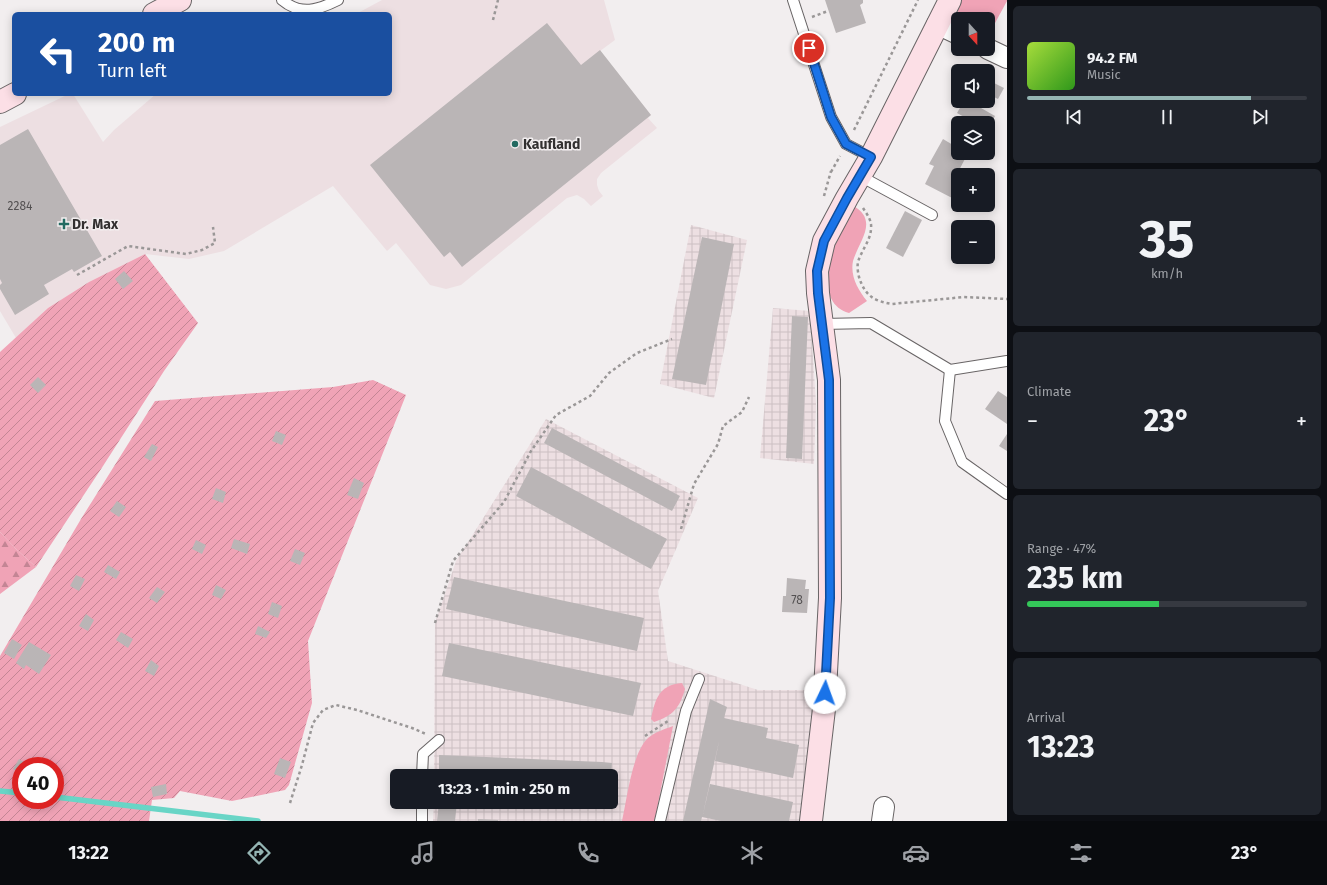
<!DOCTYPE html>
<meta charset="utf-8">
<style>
:root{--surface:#171b24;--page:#20242c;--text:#f1f3f6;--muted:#9ea1a6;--line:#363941;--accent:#94b5b3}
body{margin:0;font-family:"Fira Sans",sans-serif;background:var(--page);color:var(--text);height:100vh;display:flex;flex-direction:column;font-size:15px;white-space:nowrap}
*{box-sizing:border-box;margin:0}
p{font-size:13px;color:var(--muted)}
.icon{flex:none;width:22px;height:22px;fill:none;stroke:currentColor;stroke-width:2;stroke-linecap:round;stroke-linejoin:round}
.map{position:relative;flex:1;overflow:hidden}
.panel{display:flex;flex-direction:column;gap:6px;padding:6px;background:#0d0f14;width:320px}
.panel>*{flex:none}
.banner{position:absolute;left:12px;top:12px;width:380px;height:84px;border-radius:6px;box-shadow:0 2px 10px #0003;background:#1a4fa0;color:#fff;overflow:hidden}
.needle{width:26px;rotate:159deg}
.fabs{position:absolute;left:951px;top:12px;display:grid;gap:8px}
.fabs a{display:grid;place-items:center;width:44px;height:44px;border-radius:6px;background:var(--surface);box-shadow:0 2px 10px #0003;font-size:20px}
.speed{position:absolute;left:12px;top:757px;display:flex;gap:8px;font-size:20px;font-weight:700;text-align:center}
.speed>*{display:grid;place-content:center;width:52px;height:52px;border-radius:50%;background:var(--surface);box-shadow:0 2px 10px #0003;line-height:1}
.speed .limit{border:6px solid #d22;background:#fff;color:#111}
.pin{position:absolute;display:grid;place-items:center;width:34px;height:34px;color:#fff;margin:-17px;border:2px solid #fff;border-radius:50%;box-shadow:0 1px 4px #0007}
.me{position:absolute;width:44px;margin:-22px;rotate:3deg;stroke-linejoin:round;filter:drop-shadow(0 0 3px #0008)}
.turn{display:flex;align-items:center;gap:14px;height:84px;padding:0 20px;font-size:18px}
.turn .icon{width:52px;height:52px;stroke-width:2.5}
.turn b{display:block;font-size:28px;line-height:34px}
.big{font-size:30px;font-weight:700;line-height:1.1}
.panel .card{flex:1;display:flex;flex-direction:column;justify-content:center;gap:6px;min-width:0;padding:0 14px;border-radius:6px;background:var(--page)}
.panel .dial{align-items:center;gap:0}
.dial b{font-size:52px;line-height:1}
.song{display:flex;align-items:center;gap:12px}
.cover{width:48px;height:48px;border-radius:6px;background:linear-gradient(135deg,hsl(80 70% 55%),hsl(110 70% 35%))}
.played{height:4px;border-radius:2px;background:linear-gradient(90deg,var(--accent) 80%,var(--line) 80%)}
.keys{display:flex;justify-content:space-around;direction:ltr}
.heat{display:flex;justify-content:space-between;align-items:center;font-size:22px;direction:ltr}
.charge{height:6px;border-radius:3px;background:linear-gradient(90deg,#34c759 47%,var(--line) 0)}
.trip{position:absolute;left:390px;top:769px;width:228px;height:40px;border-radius:6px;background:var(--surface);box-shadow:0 2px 10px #0003;font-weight:700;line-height:40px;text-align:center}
.dock{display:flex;height:64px;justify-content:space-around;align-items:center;background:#090b0e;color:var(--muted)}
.dock .icon{width:28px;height:28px}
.dock .active{color:var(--accent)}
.dock b{font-size:18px;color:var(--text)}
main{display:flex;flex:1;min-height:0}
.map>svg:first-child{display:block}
.built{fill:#eddfe2}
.industrial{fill:url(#industrial-grid)}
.grass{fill:#f0a3b6}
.forest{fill:url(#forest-firs)}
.garden{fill:url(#garden-furrows);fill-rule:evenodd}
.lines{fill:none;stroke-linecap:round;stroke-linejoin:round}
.stream{stroke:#69d5c6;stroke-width:5.5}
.building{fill:#bab5b6}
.lane-casing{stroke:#686465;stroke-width:12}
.street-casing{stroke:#686465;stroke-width:22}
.secondary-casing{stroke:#686465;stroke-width:24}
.path{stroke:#9a9797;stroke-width:2.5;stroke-dasharray:3 3;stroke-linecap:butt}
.lane{stroke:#fff;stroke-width:10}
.street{stroke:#fff;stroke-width:20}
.secondary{stroke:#fcdfe6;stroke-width:22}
.route-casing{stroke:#114b97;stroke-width:10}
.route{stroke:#1a73e8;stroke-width:7}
.poi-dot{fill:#226a61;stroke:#f2eeef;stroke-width:1.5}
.labels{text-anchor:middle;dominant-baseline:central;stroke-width:3;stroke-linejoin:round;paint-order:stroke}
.number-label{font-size:12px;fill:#545152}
.poi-label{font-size:14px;font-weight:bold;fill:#323030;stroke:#f2eeef;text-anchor:start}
</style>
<main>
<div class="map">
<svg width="1007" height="821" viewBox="0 0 1007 821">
<defs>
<pattern id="industrial-grid" width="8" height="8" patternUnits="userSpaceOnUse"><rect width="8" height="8" fill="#eddfe2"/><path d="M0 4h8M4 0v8" fill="none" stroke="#ccc0c2"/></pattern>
<pattern id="forest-firs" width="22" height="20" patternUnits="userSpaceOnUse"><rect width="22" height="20" fill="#f0a3b6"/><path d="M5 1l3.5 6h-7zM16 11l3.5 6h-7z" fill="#c38594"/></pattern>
<pattern id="garden-furrows" width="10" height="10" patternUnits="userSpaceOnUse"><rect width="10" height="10" fill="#f0a3b6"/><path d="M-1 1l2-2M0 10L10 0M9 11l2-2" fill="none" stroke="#c38594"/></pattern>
</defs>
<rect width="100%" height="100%" fill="#f2eeef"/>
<path class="built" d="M 382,0 L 604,0 L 615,40 L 600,51 L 651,115 L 648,118 L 657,128 L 601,173 L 597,179 L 597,185 L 599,191 L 603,196 L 591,206 L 584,199 L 577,195 L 567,198 L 461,285 L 446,289 L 430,285 L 396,243 L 387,251 L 333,186 L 224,251 L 189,259 L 145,254 L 89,282 L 48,308 L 16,338 L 0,311 L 0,127 L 69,94 L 73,94 L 103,142 L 114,130 L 156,94 L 390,94 L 390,14 L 356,14 Z"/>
<g class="industrial">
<path d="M 691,225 L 747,240 L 714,398 L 660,384 Z"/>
<path d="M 773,308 L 810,311 L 816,404 L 814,464 L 760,458 Z"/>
<path d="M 546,419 L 698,498 L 658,591 L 668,661 L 758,690 L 815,690 L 801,821 L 433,821 L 434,802 L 611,802 L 611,776 L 434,776 L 435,623 L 456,561 Z"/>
</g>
<g class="grass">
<path d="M 959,0 L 1007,0 L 1007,1 L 988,36 L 988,19 L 960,19 L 957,7 Z"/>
<path d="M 852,205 C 880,220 859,241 853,261 C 850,276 858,290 867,301 L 849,313 C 825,306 826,281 829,261 C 830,256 830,251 832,246 C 838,232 846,218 852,205 Z"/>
<path d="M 682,683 L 685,689 C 680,707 673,716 654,722 L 651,719 C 655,699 659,685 682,683 Z"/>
<path d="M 673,726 L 656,814 L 654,821 L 622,821 C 627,799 632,753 648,738 C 655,732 665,729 673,726 Z"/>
</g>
<path class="forest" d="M 0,532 L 16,549 L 36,567 L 0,594 Z"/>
<g class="garden">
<path d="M 145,254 L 198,323 L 164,371 L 103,466 L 36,567 L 16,549 L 0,532 L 0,352 L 48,308 L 89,282 Z"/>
<path d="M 373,380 L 406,395 L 308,641 L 312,703 L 289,785 L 285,790 L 232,801 L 180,791 L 174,798 L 152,800 L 149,821 L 0,821 L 0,656 L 81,519 L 155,401 L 333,387 ZM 21,766 L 55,766 L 55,800 L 21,800 Z"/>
</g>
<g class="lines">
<g class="stream">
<path d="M 0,791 L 21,793"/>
<path d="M 55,797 L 258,821"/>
</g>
</g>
<g class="building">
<path d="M 825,0 L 863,0 L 863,3 L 860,5 L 866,23 L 836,33 Z"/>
<path d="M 547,23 L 581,65 L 600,50 L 651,115 L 462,267 L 450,252 L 444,257 L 370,165 Z"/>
<path d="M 988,80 L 1004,88 L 998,99 L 994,97 L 992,102 L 988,100 Z"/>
<path d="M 964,101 L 985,101 L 981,108 L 995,116 L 991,124 L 980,118 L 977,123 L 975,123 L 957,113 Z"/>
<path d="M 28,129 L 102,256 L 74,272 L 72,269 L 44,285 L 49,294 L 15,315 L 0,289 L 0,285 L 2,283 L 0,279 L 0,145 Z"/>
<path d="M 943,139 L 958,148 L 958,153 L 968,153 L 955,178 L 958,179 L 958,191 L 954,199 L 925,184 L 934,166 L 929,164 Z"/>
<path d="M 905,211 L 922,220 L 903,257 L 886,248 Z"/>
<path d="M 702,237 L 734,244 L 706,385 L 672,379 Z"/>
<path d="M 124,271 L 133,281 L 123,289 L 115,279 Z"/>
<path d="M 792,316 L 808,317 L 802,459 L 786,458 Z"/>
<path d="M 38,377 L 46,385 L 38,393 L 30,385 Z"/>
<path d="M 998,391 L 1007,397 L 1007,424 L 985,409 Z"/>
<path d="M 552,428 L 680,496 L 672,511 L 544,443 Z"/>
<path d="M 276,431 L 286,435 L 282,445 L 272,441 Z"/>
<path d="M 1007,434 L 1007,451 L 999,446 Z"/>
<path d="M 152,444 L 158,447 L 151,461 L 144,457 Z"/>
<path d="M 531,467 L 667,539 L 651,569 L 516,496 Z"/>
<path d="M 354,478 L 364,483 L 358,499 L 347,495 Z"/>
<path d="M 216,488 L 226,492 L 223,503 L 212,499 Z"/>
<path d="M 117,501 L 126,507 L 119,517 L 110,511 Z"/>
<path d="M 234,539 L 250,544 L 247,554 L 231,548 Z"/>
<path d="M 196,540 L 206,545 L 202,554 L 192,549 Z"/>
<path d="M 295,549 L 305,553 L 300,565 L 290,561 Z"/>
<path d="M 108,565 L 120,572 L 116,579 L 104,572 Z"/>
<path d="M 76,575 L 85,579 L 79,591 L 70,586 Z"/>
<path d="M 454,577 L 644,618 L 637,651 L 446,609 Z"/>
<path d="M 787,578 L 806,580 L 805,589 L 809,589 L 807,613 L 782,612 L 783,596 L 786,596 Z"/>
<path d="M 216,585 L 226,590 L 221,599 L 212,595 Z"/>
<path d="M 157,587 L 165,592 L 157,603 L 149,598 Z"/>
<path d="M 272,602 L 282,606 L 278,618 L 268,614 Z"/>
<path d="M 86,614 L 94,620 L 88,631 L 79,626 Z"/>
<path d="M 258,626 L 270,632 L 266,638 L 255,634 Z"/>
<path d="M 121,632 L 133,639 L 128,648 L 116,640 Z"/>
<path d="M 12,639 L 22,645 L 14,659 L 4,653 Z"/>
<path d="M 29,642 L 51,655 L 39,674 L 26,665 L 24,669 L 16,663 Z"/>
<path d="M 449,643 L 641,683 L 633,716 L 442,676 Z"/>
<path d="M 151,660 L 159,666 L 154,676 L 145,671 Z"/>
<path d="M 710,699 L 727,707 L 724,718 L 768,728 L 766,738 L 799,745 L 793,778 L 715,761 L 719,741 L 703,814 L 710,784 L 793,802 L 789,821 L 721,821 L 702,817 L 701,821 L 683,821 Z"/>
<path d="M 439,755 L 602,762 L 612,763 L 611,776 L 479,776 L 479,774 L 439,771 Z"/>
<path d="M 280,758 L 291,762 L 285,778 L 274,774 Z"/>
<path d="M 19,759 L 27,764 L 26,766 L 21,766 L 21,774 L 13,769 Z"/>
<path d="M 166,784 L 167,794 L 153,797 L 151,787 Z"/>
<path d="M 439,802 L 457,802 L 455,821 L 437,821 Z"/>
<path d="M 478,819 L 498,820 L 498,821 L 478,821 Z"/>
</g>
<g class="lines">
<defs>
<g id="lane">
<path d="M 282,0 C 301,16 318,10 338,0"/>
<path d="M 793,0 L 831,117 L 846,144 L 871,157"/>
<path d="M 860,176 L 932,215"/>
<path d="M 822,324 L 871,323 L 950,370 L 1007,361"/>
<path d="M 950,370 L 945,421 L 962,462 L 1007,494"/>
<path d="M 422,776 L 423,754 L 439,740"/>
<path d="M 422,821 L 422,802"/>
<path d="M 660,821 L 686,711 L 699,679"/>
</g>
<g id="street">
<path d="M 937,24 L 958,34"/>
<path d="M 988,49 L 1007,58"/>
<path d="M 882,821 L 884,807"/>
</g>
<g id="secondary">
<path d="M 154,14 L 180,0"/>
<path d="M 0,102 L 15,94"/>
<path d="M 811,821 L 824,709 L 830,598 L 829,380 L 818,293 L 817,271 L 824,241 L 847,198 L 871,157 L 950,0"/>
</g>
</defs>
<use href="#lane" class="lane-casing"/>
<use href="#street" class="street-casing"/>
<use href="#secondary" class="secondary-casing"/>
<g class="path">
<path d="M 812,17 L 828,11"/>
<path d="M 493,20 L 498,0"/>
<path d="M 854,130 L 918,0"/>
<path d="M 831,172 L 840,156"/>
<path d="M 824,196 L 831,171"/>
<path d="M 863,208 C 867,214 872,221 871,228 C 871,240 861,251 858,262 C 857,267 858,273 859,277 C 865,296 874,301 892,304 L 964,297 L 1007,299"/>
<path d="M 77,275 L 128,246 L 186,254 L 202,250 L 215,243 L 213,227"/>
<path d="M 681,529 L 694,484 L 718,444 L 723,426 L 742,412 L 749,397"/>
<path d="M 435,623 L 453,561 L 504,502 L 531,451 L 556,415 L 590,396 L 609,373 L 637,353 L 672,339"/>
<path d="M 645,736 L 668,721"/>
<path d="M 290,803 L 302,765 L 313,723 L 323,710 L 336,705 L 357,710 L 412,728 L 426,734"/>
</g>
<use href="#lane" class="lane"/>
<use href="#street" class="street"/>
<use href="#secondary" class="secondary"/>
</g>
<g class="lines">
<defs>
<path id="route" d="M 809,48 L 831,117 L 846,144 L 871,157 L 847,198 L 824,241 L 817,271 L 818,293 L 829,380 L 830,598 L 825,693"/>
</defs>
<use href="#route" class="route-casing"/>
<use href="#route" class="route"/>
</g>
<g class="poi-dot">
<circle cx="515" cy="144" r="4"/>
<path d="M62 218h4v4h4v4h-4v4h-4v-4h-4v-4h4z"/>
</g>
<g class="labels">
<g class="number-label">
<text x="20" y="206">2284</text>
<text x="797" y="600">78</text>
</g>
<g class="poi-label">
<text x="523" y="144">Kaufland</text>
<text x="72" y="224">Dr. Max</text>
</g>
</g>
</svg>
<div class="fabs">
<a><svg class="needle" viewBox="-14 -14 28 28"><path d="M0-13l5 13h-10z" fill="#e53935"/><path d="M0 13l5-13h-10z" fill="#9ea1a6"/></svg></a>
<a><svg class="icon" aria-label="sound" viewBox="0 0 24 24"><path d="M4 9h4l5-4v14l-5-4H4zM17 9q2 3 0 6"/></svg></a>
<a><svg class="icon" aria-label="layers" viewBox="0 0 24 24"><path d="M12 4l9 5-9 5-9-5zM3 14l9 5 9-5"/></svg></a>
<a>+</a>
<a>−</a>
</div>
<div class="speed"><div class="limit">40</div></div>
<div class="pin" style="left:809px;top:48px;background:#d93025"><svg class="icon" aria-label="arrive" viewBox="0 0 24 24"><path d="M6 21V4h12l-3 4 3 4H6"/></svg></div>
<svg class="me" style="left:825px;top:693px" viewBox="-20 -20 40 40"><circle r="19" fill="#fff"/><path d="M0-13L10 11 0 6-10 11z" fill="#1a73e8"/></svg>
<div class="trip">13:23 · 1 min · 250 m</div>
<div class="banner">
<div class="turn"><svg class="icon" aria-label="left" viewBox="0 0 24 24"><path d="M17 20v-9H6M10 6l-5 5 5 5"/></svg><div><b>200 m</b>Turn left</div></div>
</div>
</div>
<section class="panel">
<div class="card">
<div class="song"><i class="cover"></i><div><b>94.2 FM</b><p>Music</p></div></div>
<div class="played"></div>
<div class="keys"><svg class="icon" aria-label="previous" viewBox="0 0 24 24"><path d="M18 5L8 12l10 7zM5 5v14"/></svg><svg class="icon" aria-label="pause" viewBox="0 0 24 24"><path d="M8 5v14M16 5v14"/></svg><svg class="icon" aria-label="next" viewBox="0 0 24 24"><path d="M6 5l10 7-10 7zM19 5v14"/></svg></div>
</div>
<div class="card dial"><b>35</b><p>km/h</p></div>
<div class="card"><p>Climate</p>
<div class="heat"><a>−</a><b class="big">23°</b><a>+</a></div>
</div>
<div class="card"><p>Range · 47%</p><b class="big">235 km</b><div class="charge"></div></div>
<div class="card"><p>Arrival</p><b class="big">13:23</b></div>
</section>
</main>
<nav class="dock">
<b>13:22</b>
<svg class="icon active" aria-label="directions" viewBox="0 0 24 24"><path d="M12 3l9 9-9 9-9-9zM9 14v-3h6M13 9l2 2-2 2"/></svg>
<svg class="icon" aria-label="music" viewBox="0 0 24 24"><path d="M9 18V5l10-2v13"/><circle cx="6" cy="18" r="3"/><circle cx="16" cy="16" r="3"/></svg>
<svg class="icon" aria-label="phone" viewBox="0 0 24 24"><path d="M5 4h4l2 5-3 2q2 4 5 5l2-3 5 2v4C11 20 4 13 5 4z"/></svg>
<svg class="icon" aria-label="climate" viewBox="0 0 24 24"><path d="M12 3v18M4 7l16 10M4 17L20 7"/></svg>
<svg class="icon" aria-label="car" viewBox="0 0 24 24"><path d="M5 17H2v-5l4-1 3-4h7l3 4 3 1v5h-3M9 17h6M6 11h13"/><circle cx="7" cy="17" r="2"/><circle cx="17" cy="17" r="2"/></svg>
<svg class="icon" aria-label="filters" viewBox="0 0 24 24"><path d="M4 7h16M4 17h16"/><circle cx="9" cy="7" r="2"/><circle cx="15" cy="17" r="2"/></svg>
<b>23°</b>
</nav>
